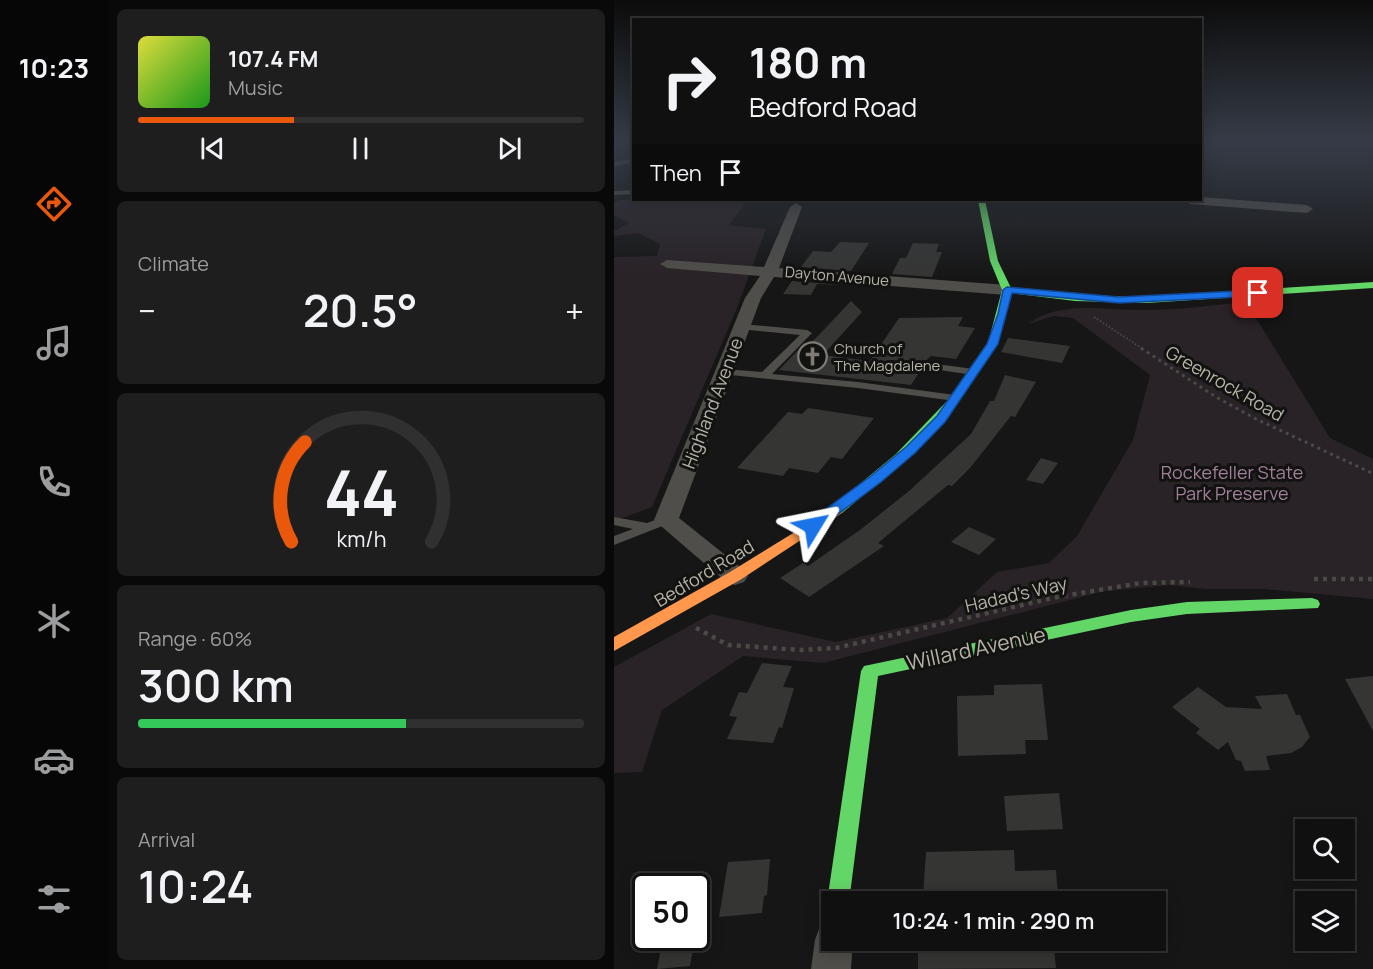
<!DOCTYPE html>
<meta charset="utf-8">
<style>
:root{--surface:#101010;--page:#1e1e1e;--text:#f1f3f6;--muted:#9c9d9f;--line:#303030;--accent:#ea580c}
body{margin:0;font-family:Manrope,sans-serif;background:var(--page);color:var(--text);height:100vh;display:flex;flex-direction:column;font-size:22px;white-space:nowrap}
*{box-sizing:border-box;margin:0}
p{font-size:20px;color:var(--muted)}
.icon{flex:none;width:33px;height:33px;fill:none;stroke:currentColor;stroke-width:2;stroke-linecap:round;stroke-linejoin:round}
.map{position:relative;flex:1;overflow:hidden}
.sheet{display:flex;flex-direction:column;gap:9px;padding:9px;background:#090909;width:506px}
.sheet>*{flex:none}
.top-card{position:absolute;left:18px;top:18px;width:570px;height:183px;border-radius:0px;box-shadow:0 3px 15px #0003,0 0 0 2px var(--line);background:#101010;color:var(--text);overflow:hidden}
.tools{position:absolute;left:681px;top:819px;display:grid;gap:12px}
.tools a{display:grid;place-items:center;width:60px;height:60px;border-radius:0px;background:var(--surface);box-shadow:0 3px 15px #0003,0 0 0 2px var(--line);font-size:30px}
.speed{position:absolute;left:18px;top:873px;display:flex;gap:12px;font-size:30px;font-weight:700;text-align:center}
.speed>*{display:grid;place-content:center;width:78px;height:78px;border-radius:50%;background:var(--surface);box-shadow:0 3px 15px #0003,0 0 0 2px var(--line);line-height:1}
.speed .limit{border:3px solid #111;border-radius:9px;background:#fff;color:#111}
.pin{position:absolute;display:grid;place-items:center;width:51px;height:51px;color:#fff;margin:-26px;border-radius:12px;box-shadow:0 3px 9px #0006}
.me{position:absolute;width:66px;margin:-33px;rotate:55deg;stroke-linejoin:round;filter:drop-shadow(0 0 4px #0008)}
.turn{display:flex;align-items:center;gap:21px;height:126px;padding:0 18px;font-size:27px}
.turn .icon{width:78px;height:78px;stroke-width:2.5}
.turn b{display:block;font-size:42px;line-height:51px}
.then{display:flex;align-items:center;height:57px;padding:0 18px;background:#0003;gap:12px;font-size:22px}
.big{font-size:45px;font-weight:600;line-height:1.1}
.sheet .card{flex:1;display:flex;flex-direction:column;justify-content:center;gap:9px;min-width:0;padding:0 21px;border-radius:9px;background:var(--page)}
.sheet .dial{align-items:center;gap:0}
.dial svg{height:156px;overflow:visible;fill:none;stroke:var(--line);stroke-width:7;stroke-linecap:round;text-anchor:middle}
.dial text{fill:var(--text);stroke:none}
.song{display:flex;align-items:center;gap:18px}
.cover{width:72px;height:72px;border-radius:9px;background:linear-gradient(135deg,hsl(60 70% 55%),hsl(120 70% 35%))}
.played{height:6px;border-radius:3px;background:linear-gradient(90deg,var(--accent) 35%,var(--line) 35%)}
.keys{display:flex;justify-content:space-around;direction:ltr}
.heat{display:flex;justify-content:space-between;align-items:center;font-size:33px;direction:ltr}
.charge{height:9px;border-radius:4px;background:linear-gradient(90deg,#34c759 60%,var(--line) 0)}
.trip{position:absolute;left:207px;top:891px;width:345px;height:60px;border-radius:0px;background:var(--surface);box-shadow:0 3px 15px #0003,0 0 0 2px var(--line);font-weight:600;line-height:60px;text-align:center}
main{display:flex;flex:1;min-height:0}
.tab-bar{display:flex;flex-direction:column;width:108px;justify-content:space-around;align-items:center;background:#060606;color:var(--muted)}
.tab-bar .icon{width:42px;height:42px}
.tab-bar .current{color:var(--accent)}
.tab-bar b{font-size:27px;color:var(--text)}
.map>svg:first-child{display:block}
.green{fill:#292227}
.building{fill:#353534}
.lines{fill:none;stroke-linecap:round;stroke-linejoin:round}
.path-far2{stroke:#4a4946;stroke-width:2;stroke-dasharray:1.5 2;stroke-linecap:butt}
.path-far1{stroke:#4a4946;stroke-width:3;stroke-dasharray:3 4;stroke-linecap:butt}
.path{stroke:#4a4946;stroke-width:4.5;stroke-dasharray:4 5;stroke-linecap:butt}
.lane{fill:#4f4e4a;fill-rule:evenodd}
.street{fill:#4f4e4a;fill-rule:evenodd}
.fast{fill:#63d668;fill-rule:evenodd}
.slow{fill:#ff974d;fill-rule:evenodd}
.route{fill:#1a73e8;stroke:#114b97;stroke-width:1.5}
.labels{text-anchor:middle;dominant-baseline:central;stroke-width:6;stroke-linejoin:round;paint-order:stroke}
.far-street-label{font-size:15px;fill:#b6b3a8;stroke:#121210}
.far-poi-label{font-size:15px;fill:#b6b3a8;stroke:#121210;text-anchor:start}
.street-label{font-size:18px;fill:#b6b3a8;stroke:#121210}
.park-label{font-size:18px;fill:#a0809b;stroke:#121210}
.near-street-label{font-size:21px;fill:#b6b3a8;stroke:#121210}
</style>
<main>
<nav class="tab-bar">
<b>10:23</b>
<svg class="icon current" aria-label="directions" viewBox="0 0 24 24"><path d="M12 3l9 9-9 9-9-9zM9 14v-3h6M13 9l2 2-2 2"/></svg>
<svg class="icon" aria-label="music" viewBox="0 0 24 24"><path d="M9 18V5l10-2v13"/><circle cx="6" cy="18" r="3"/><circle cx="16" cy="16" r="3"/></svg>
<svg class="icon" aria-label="phone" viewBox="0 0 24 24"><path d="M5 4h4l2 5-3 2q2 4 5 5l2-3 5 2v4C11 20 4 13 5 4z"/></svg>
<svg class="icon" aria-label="climate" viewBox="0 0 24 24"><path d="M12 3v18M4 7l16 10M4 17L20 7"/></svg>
<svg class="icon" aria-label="car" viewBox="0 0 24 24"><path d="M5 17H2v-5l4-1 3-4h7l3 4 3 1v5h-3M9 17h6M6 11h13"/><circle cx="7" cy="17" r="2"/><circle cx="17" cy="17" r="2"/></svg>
<svg class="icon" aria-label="filters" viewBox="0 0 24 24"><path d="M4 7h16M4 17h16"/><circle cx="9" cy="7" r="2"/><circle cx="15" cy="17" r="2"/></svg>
</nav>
<section class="sheet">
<div class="card">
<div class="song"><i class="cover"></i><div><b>107.4 FM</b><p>Music</p></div></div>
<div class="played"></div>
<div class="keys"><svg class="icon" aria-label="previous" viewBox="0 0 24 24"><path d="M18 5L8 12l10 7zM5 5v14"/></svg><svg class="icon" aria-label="pause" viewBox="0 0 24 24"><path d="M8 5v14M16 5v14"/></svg><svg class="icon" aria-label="next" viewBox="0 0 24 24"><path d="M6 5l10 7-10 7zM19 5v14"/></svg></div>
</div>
<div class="card"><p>Climate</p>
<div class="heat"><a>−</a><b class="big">20.5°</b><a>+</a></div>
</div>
<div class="card dial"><svg viewBox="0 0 100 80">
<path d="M14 69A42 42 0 1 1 86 69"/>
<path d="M14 69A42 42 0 0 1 21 18" stroke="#ea580c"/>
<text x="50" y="56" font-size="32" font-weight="700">44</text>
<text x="50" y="72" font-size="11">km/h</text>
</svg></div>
<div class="card"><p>Range · 60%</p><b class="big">300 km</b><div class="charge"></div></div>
<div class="card"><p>Arrival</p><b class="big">10:24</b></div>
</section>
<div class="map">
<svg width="760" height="969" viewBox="0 0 760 969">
<rect width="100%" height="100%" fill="#161616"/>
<g class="green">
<path d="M 6,200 L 134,200 L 115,225 L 152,229 L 123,308 L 38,507 L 0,521 L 0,257 L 43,256 L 46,244 L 24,233 L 0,236 L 0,231 L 15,223 L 0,215 L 0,203 Z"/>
<path d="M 632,302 L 716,438 L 759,459 L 759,599 L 651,589 L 591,589 L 556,585 L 491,591 L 209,663 L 129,656 L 48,710 L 28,772 L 0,773 L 0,667 L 97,614 L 222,642 L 333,618 L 383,572 L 435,563 L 463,536 L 519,440 L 536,375 L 459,318 L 440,316 L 414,324 C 447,299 492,311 531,310 C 565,310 598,305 632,302 Z"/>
</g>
<g class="building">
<path d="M 226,242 L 255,243 L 237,271 L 187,267 L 199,251 L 217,252 Z"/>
<path d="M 299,243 L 325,244 L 322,252 L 328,252 L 318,277 L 278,274 L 286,258 L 292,258 Z"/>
<path d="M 178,281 L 229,285 L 203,284 L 197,295 L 169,294 Z"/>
<path d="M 237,301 L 248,312 L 209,355 L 256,361 L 285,318 L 349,317 L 344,326 L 361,328 L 342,359 L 317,356 L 308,364 L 308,368 L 297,385 L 165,370 L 186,348 L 190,348 L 202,338 Z"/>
<path d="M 394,338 L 456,346 L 448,363 L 387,352 Z"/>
<path d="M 391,375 L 422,382 L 401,417 L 397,416 L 356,468 L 338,486 L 334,485 L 264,543 L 270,546 L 195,597 L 166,578 L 189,563 L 194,566 L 246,530 L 295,491 L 357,434 L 376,401 L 380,401 Z"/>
<path d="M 194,408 L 260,418 L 228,459 L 217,457 L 204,473 L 175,468 L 169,476 L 123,468 L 174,412 L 188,414 Z"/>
<path d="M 427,458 L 444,463 L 429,484 L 412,480 Z"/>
<path d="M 355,527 L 382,539 L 365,555 L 337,542 Z"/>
<path d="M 148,663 L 178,666 L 169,687 L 180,688 L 168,728 L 165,727 L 159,743 L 113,739 L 123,717 L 115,716 L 125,692 L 133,693 Z"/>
<path d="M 759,676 L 759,731 L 731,679 Z"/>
<path d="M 428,684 L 434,740 L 411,740 L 412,754 L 344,756 L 343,696 L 380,695 L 380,685 Z"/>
<path d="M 584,687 L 612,707 L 648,709 L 641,696 L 673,694 L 682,715 L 686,715 L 696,737 L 688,747 L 677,753 L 652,756 L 656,770 L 631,771 L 627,761 L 622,760 L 614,742 L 604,750 L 582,733 L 586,729 L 558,707 Z"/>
<path d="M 445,793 L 449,829 L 393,831 L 390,796 Z"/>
<path d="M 400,850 L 401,871 L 442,870 L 444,898 L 337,902 L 337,897 L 309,897 L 312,852 Z"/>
<path d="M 156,859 L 153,895 L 150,896 L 148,913 L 105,917 L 114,862 Z"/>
<path d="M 49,938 L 81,938 L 76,966 L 43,969 Z"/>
<path d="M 377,940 L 439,940 L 442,968 L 304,969 L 304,944 Z"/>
</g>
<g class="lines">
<path class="path-far2" d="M 480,317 L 529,349"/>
<path class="path-far1" d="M 527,348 L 602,397 L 642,419 L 760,474"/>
<g class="path">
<path d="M 700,579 L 760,579"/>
<path d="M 82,628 L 114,645 L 188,650 L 222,648 L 443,597 L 527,583 L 576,582"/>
</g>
<g class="lane">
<path d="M 20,159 L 20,163 L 0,166 L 0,162 Z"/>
<path d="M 20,190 L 20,194 L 0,195 L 0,191 Z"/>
<path d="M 128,324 L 193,330 L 198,333 L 158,374 L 244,382 L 341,395 L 346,398 L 341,401 L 244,388 L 107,374 L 105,372 L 110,369 L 148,372 L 186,335 L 125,329 L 123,327 Z"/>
<path d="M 314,363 L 360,369 L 365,372 L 360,375 L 311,368 L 309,366 Z"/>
<path d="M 52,516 L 56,517 L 58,520 L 56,523 L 0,545 L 0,536 L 19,529 L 0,525 L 0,517 L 33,523 Z"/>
</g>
<g class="street">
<path d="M 586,197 L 693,205 L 699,209 L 693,213 L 576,204 L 570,200 L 586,200 Z"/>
<path d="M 182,203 L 188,207 L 165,268 L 393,285 L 401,290 L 393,295 L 160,277 L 147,298 L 65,518 L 130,570 L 134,576 L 130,582 L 121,585 L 112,582 L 40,520 L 131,298 L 146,276 L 53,268 L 46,264 L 53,260 L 150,267 L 176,207 Z"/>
<path d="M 218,922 L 218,940 L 239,940 L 237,969 L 197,969 L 201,940 L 206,926 Z"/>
</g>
<g class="fast">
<path d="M 364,200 L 371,200 L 384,261 L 397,288 L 461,295 L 533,297 L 760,282 L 760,288 L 533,303 L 461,301 L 397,293 L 384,343 L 341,405 L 292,460 L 228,513 L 218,513 L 216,510 L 218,507 L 282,454 L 333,401 L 374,343 L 388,290 L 376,261 Z"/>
<path d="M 698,598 L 704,600 L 706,604 L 704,608 L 573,614 L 517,622 L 264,676 L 235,902 L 218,902 L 216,910 L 213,902 L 247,671 L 250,666 L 517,610 L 573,602 Z"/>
</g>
<path class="slow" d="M 223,506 L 230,510 L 228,513 L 126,580 L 0,651 L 0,637 L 116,572 Z"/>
</g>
<linearGradient id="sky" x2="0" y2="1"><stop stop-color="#0c0c0c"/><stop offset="0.51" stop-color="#363c47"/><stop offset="1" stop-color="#363c47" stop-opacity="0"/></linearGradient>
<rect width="760" height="277" fill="url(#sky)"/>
<path class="route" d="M 393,287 L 505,297 L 644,290 L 649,293 L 644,296 L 505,303 L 398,293 L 384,344 L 331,422 L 301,453 L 267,482 L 204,529 L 194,529 L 192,526 L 194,522 L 257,476 L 292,447 L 323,416 L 373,344 L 384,314 L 389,290 Z"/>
<defs>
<symbol id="church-ring" viewBox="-11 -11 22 22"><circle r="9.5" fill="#121210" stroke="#7e7c75" stroke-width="1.5"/><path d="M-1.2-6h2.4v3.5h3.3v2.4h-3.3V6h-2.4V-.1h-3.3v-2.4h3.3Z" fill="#7e7c75"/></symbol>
</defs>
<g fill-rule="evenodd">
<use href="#church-ring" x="182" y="340" width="33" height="33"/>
</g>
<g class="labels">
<g class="far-street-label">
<text transform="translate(223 276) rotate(5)">Dayton Avenue</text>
</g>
<g class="far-poi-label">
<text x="220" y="348">Church of<tspan x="220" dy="17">The Magdalene</tspan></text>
</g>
<g class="street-label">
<text transform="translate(611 383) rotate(30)">Greenrock Road</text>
<text transform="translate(98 403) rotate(-69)">Highland Avenue</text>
<text transform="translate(90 573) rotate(-31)">Bedford Road</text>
<text transform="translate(402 594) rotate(-13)">Hadad's Way</text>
</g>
<g class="park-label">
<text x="618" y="472">Rockefeller State<tspan x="618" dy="21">Park Preserve</tspan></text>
</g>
<g class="near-street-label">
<text transform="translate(362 648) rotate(-12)">Willard Avenue</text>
</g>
</g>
</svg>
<div class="tools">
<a><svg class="icon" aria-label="search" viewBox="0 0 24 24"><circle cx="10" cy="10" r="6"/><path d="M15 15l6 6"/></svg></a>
<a><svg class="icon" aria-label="layers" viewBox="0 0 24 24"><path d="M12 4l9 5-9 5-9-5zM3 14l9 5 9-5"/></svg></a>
</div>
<div class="speed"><div class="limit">50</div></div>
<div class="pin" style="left:644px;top:293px;background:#d93025"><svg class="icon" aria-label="arrive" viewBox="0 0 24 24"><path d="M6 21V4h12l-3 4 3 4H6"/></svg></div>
<svg class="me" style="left:199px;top:526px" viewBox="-20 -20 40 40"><path d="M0-17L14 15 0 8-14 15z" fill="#1a73e8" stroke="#fff" stroke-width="4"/></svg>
<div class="trip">10:24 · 1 min · 290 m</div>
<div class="top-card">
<div class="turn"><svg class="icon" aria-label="right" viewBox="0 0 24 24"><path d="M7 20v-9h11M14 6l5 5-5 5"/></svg><div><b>180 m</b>Bedford Road</div></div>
<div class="then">Then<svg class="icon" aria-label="arrive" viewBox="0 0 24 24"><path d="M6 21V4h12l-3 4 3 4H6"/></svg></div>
</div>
</div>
</main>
